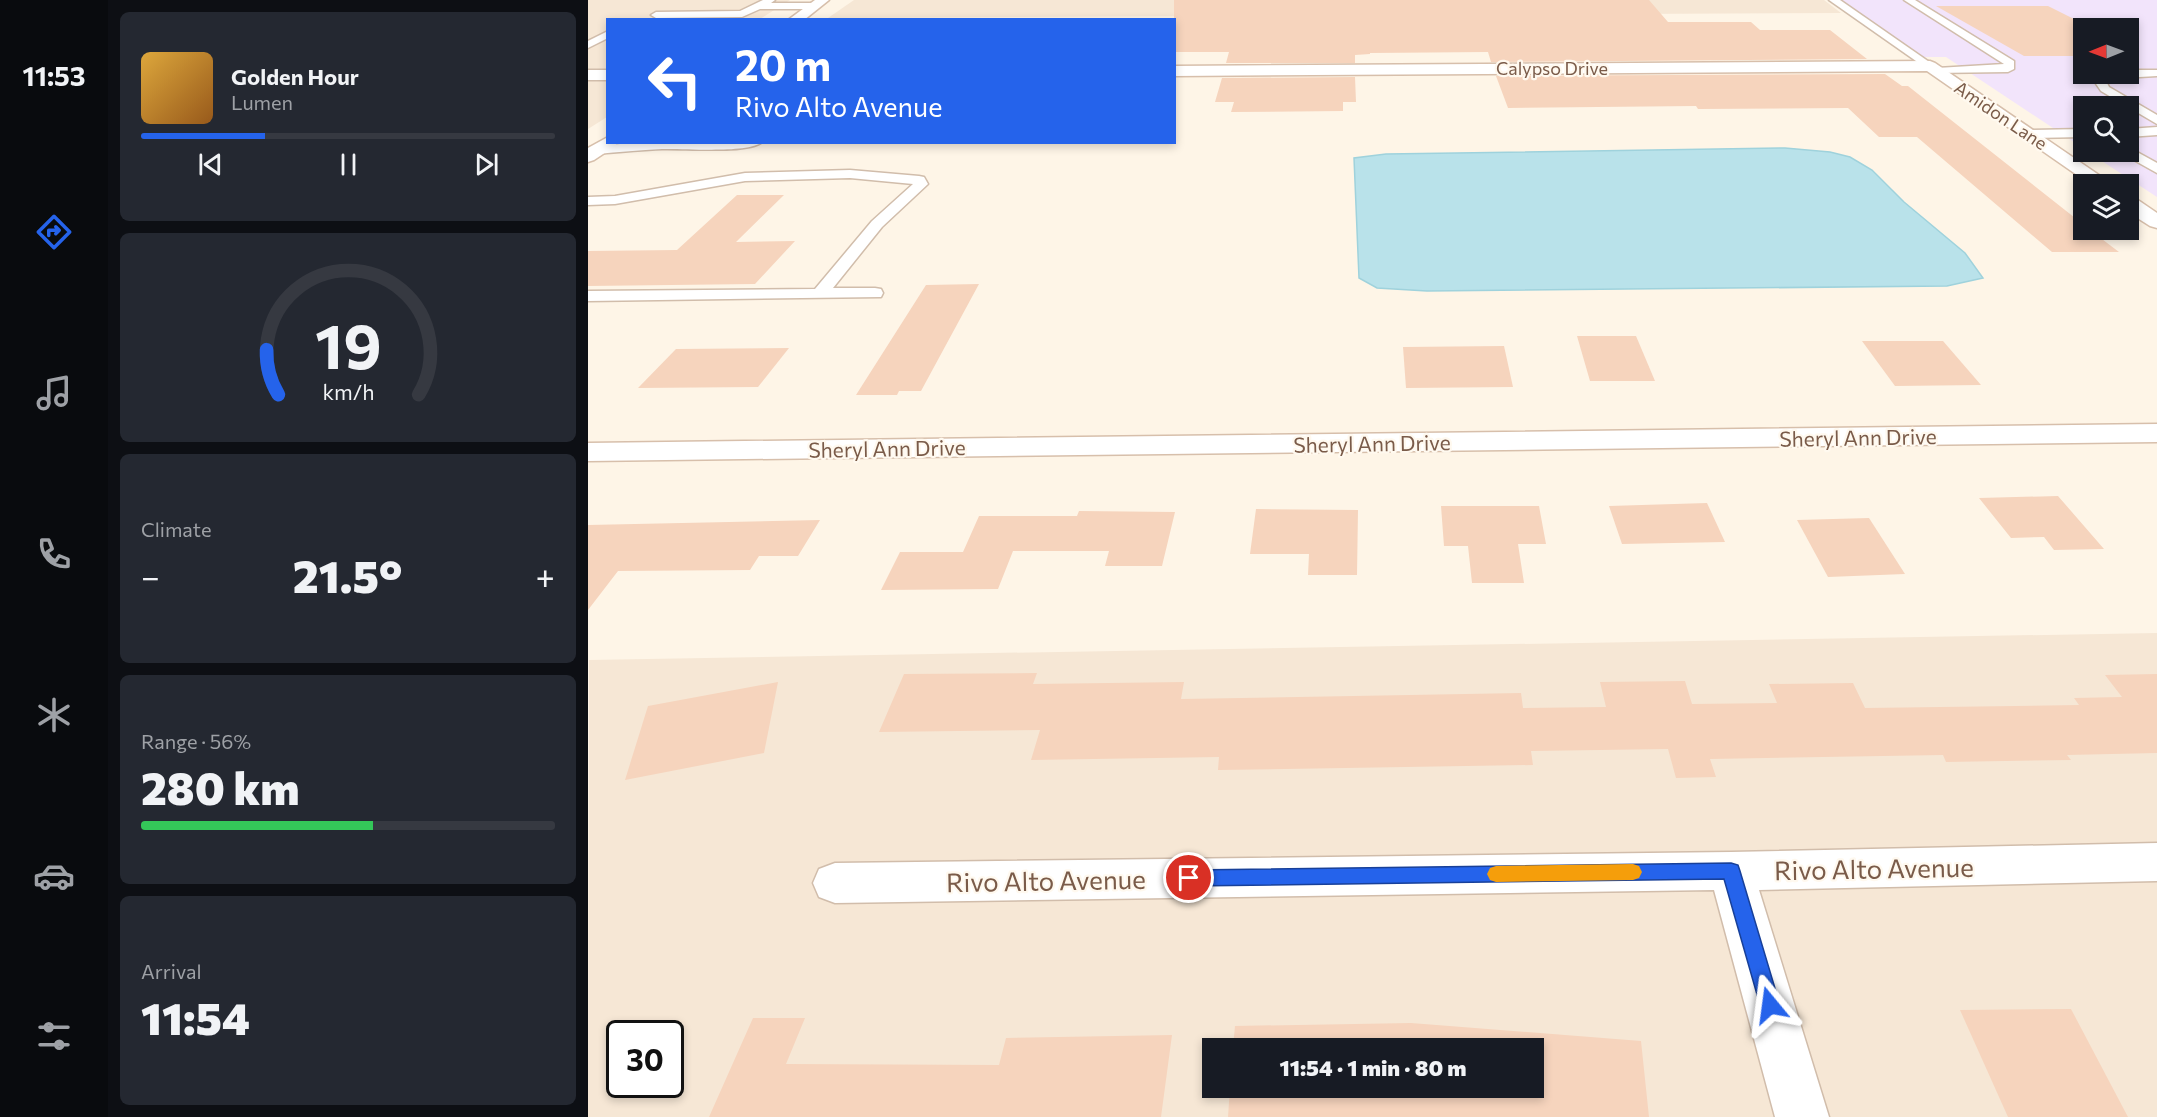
<!DOCTYPE html>
<meta charset="utf-8">
<style>
:root{--surface:#171b24;--page:#242831;--text:#f1f3f6;--muted:#9ea1a6;--line:#363941;--accent:#2563eb}
body{margin:0;font-family:Commissioner,sans-serif;background:var(--page);color:var(--text);height:100vh;display:flex;flex-direction:column;font-size:22px;white-space:nowrap}
*{box-sizing:border-box;margin:0}
p{font-size:20px;color:var(--muted)}
.icon{flex:none;width:33px;height:33px;fill:none;stroke:currentColor;stroke-width:2;stroke-linecap:round;stroke-linejoin:round}
.map{position:relative;flex:1;overflow:hidden}
.panel{display:flex;flex-direction:column;gap:12px;padding:12px;background:#0d0f14;width:480px}
.panel>*{flex:none}
.banner{position:absolute;left:18px;top:18px;width:570px;height:126px;border-radius:0px;box-shadow:0 3px 9px #0003;background:#2563eb;color:#fff;overflow:hidden}
.needle{width:39px;rotate:269deg}
.buttons{position:absolute;left:1485px;top:18px;display:grid;gap:12px}
.buttons a{display:grid;place-items:center;width:66px;height:66px;border-radius:0px;background:var(--surface);box-shadow:0 3px 9px #0003;font-size:30px}
.speed{position:absolute;left:18px;top:1020px;display:flex;gap:12px;font-size:30px;font-weight:700;text-align:center}
.speed>*{display:grid;place-content:center;width:78px;height:78px;border-radius:50%;background:var(--surface);box-shadow:0 3px 9px #0003;line-height:1}
.speed .limit{border:3px solid #111;border-radius:9px;background:#fff;color:#111}
.pin{position:absolute;display:grid;place-items:center;width:51px;height:51px;color:#fff;margin:-26px;border:3px solid #fff;border-radius:50%;box-shadow:0 2px 6px #0007}
.me{position:absolute;width:66px;margin:-33px;rotate:344deg;stroke-linejoin:round;filter:drop-shadow(0 0 4px #0008)}
.turn{display:flex;align-items:center;gap:21px;height:126px;padding:0 30px;font-size:27px}
.turn .icon{width:78px;height:78px;stroke-width:2.5}
.turn b{display:block;font-size:42px;line-height:51px}
.big{font-size:45px;font-weight:800;line-height:1.1}
.panel .widget{flex:1;display:flex;flex-direction:column;justify-content:center;gap:9px;min-width:0;padding:0 21px;border-radius:9px;background:var(--page)}
.panel .dial{align-items:center;gap:0}
.dial svg{height:156px;overflow:visible;fill:none;stroke:var(--line);stroke-width:7;stroke-linecap:round;text-anchor:middle}
.dial text{fill:var(--text);stroke:none}
.song{display:flex;align-items:center;gap:18px}
.cover{width:72px;height:72px;border-radius:9px;background:linear-gradient(135deg,hsl(40 70% 55%),hsl(30 70% 35%))}
.played{height:6px;border-radius:3px;background:linear-gradient(90deg,var(--accent) 30%,var(--line) 30%)}
.keys{display:flex;justify-content:space-around;direction:ltr}
.heat{display:flex;justify-content:space-between;align-items:center;font-size:33px;direction:ltr}
.charge{height:9px;border-radius:4px;background:linear-gradient(90deg,#34c759 56%,var(--line) 0)}
.trip{position:absolute;left:614px;top:1038px;width:342px;height:60px;border-radius:0px;background:var(--surface);box-shadow:0 3px 9px #0003;font-weight:800;line-height:60px;text-align:center}
main{display:flex;flex:1;min-height:0}
.dock{display:flex;flex-direction:column;width:108px;justify-content:space-around;align-items:center;background:#090b0e;color:var(--muted)}
.dock .icon{width:42px;height:42px}
.dock .current{color:var(--accent)}
.dock b{font-size:27px;color:var(--text)}
.map>svg:first-child{display:block}
.residential{fill:#f6e7d5;fill-rule:evenodd}
.education{fill:#f2e4fb;fill-rule:evenodd}
.water{fill:#b9e2ea;stroke:#9fd2dc;stroke-width:1.5}
.building{fill:#f6d4bd}
.lines{fill:none;stroke-linecap:round;stroke-linejoin:round}
.lane-casing{stroke:#d1bdab;stroke-width:3}
.street-casing{stroke:#d1bdab;stroke-width:3}
.secondary-casing{stroke:#d7bfab;stroke-width:3}
.lane{fill:#fff;fill-rule:evenodd}
.street{fill:#fff;fill-rule:evenodd}
.secondary{fill:#fff;fill-rule:evenodd}
.route{fill:#2563eb;stroke:#184099;stroke-width:1.5}
.slow{fill:#f59e0b}
.labels{text-anchor:middle;dominant-baseline:central;stroke-width:4.5;stroke-linejoin:round;paint-order:stroke}
.far-street-label{font-size:18px;fill:#7a5b49;stroke:#fff9ef}
.street-label{font-size:21px;fill:#7a5b49;stroke:#fff9ef}
.near-street-label{font-size:26px;fill:#7a5b49;stroke:#fff9ef}
</style>
<main>
<nav class="dock">
<b>11:53</b>
<svg class="icon current" aria-label="directions" viewBox="0 0 24 24"><path d="M12 3l9 9-9 9-9-9zM9 14v-3h6M13 9l2 2-2 2"/></svg>
<svg class="icon" aria-label="music" viewBox="0 0 24 24"><path d="M9 18V5l10-2v13"/><circle cx="6" cy="18" r="3"/><circle cx="16" cy="16" r="3"/></svg>
<svg class="icon" aria-label="phone" viewBox="0 0 24 24"><path d="M5 4h4l2 5-3 2q2 4 5 5l2-3 5 2v4C11 20 4 13 5 4z"/></svg>
<svg class="icon" aria-label="climate" viewBox="0 0 24 24"><path d="M12 3v18M4 7l16 10M4 17L20 7"/></svg>
<svg class="icon" aria-label="car" viewBox="0 0 24 24"><path d="M5 17H2v-5l4-1 3-4h7l3 4 3 1v5h-3M9 17h6M6 11h13"/><circle cx="7" cy="17" r="2"/><circle cx="17" cy="17" r="2"/></svg>
<svg class="icon" aria-label="filters" viewBox="0 0 24 24"><path d="M4 7h16M4 17h16"/><circle cx="9" cy="7" r="2"/><circle cx="15" cy="17" r="2"/></svg>
</nav>
<section class="panel">
<div class="widget">
<div class="song"><i class="cover"></i><div><b>Golden Hour</b><p>Lumen</p></div></div>
<div class="played"></div>
<div class="keys"><svg class="icon" aria-label="previous" viewBox="0 0 24 24"><path d="M18 5L8 12l10 7zM5 5v14"/></svg><svg class="icon" aria-label="pause" viewBox="0 0 24 24"><path d="M8 5v14M16 5v14"/></svg><svg class="icon" aria-label="next" viewBox="0 0 24 24"><path d="M6 5l10 7-10 7zM19 5v14"/></svg></div>
</div>
<div class="widget dial"><svg viewBox="0 0 100 80">
<path d="M14 69A42 42 0 1 1 86 69"/>
<path d="M14 69A42 42 0 0 1 8 46" stroke="#2563eb"/>
<text x="50" y="56" font-size="32" font-weight="700">19</text>
<text x="50" y="72" font-size="11">km/h</text>
</svg></div>
<div class="widget"><p>Climate</p>
<div class="heat"><a>−</a><b class="big">21.5°</b><a>+</a></div>
</div>
<div class="widget"><p>Range · 56%</p><b class="big">280 km</b><div class="charge"></div></div>
<div class="widget"><p>Arrival</p><b class="big">11:54</b></div>
</section>
<div class="map">
<svg width="1569" height="1117" viewBox="0 0 1569 1117">
<rect width="100%" height="100%" fill="#fef5e7"/>
<g class="residential">
<path d="M 0,0 L 202,0 L 172,19 L 20,20 L 19,117 L 0,129 Z"/>
<path d="M 266,0 L 1236,0 L 1253,13 L 240,18 Z"/>
<path d="M 1569,633 L 1569,1117 L 0,1117 L 1,660 ZM 32,1034 L 82,1034 L 82,1084 L 32,1084 ZM 624,1048 L 945,1048 L 945,1088 L 624,1088 Z"/>
</g>
<path class="education" d="M 1249,0 L 1569,0 L 1569,197 L 1500,152 L 1540,152 L 1540,106 L 1496,106 L 1495,148 L 1358,57 L 1330,57 ZM 1496,28 L 1540,28 L 1540,74 L 1496,74 Z"/>
<path class="water" d="M 1197,148 L 1242,152 L 1262,157 L 1284,170 L 1316,202 L 1377,253 L 1395,278 L 1359,286 L 839,291 L 789,288 L 771,278 L 766,158 L 798,154 Z"/>
<g class="building">
<path d="M 586,0 L 1061,0 L 1080,22 L 1163,22 L 1172,30 L 1242,30 L 1279,59 L 903,62 L 900,52 L 782,53 L 782,54 L 767,55 L 767,63 L 638,63 L 641,52 L 586,52 Z"/>
<path d="M 1348,6 L 1460,6 L 1504,28 L 1496,28 L 1496,56 L 1436,56 Z"/>
<path d="M 1297,74 L 1314,86 L 1320,86 L 1496,225 L 1496,230 L 1502,230 L 1531,252 L 1464,252 L 1329,137 L 1291,137 L 1260,108 L 1110,109 L 1108,106 L 920,108 L 908,76 Z"/>
<path d="M 767,77 L 768,102 L 755,102 L 755,111 L 643,112 L 646,102 L 627,102 L 634,78 Z"/>
<path d="M 149,195 L 196,195 L 148,242 L 207,241 L 167,284 L 0,286 L 0,251 L 89,250 Z"/>
<path d="M 391,284 L 333,391 L 311,391 L 309,395 L 268,395 L 338,285 Z"/>
<path d="M 989,336 L 1048,336 L 1067,381 L 1002,381 Z"/>
<path d="M 1274,341 L 1355,341 L 1393,385 L 1307,386 Z"/>
<path d="M 916,346 L 925,387 L 818,388 L 815,347 Z"/>
<path d="M 201,348 L 170,387 L 50,388 L 88,349 Z"/>
<path d="M 1470,496 L 1516,549 L 1466,550 L 1456,537 L 1423,538 L 1391,498 Z"/>
<path d="M 1119,503 L 1137,542 L 1034,544 L 1021,506 Z"/>
<path d="M 853,506 L 951,506 L 958,544 L 930,544 L 936,583 L 884,583 L 880,546 L 856,546 Z"/>
<path d="M 668,509 L 770,510 L 769,575 L 720,575 L 721,554 L 662,554 Z"/>
<path d="M 491,511 L 587,512 L 574,566 L 517,566 L 521,551 L 425,551 L 410,589 L 293,590 L 312,552 L 375,552 L 391,516 L 489,516 Z"/>
<path d="M 1281,518 L 1317,574 L 1240,577 L 1209,520 Z"/>
<path d="M 232,520 L 210,556 L 171,556 L 162,570 L 30,571 L 0,610 L 0,525 Z"/>
<path d="M 449,673 L 445,684 L 596,682 L 593,699 L 933,693 L 935,708 L 1018,707 L 1012,682 L 1097,681 L 1104,704 L 1189,703 L 1181,684 L 1265,683 L 1277,708 L 1491,705 L 1486,698 L 1534,697 L 1517,675 L 1569,674 L 1569,753 L 1479,755 L 1483,760 L 1358,762 L 1355,755 L 1122,759 L 1128,777 L 1088,778 L 1080,749 L 943,751 L 945,765 L 630,770 L 631,757 L 443,760 L 452,730 L 291,732 L 316,674 Z"/>
<path d="M 190,682 L 176,753 L 37,780 L 60,706 Z"/>
<path d="M 1483,1009 L 1540,1117 L 1420,1117 L 1372,1010 Z"/>
<path d="M 165,1018 L 217,1018 L 198,1064 L 411,1065 L 418,1038 L 584,1035 L 573,1117 L 121,1117 Z"/>
<path d="M 823,1023 L 1053,1041 L 1061,1117 L 640,1117 L 642,1088 L 945,1088 L 945,1048 L 645,1048 L 647,1026 Z"/>
</g>
<g class="lines">
<defs>
<g id="lane">
<path d="M 175,0 L 187,0 L 183,3 L 226,3 L 231,6 L 226,9 L 172,9 L 154,17 L 68,18 L 63,15 L 68,12 L 152,11 Z"/>
<path d="M 1241,0 L 1252,0 L 1347,66 L 1342,69 L 1338,68 Z"/>
<path d="M 1316,0 L 1327,0 L 1426,61 L 1426,69 L 1420,72 L 1345,73 L 1345,69 L 1349,68 L 1416,64 Z"/>
<path d="M 20,31 L 20,38 L 0,48 L 0,41 Z"/>
<path d="M 1540,70 L 1569,70 L 1569,76 L 1517,79 L 1521,87 L 1569,115 L 1569,124 L 1513,91 L 1504,78 L 1511,74 L 1540,74 Z"/>
<path d="M 1569,127 L 1569,135 L 1540,137 L 1540,129 Z"/>
<path d="M 1496,129 L 1496,137 L 1440,138 L 1434,134 L 1440,130 Z"/>
<path d="M 55,142 L 174,142 C 160,154 95,148 74,149 C 52,150 30,152 9,154 L 2,150 L 9,146 Z"/>
<path d="M 1540,147 L 1569,163 L 1569,173 L 1535,154 L 1534,152 L 1540,152 Z"/>
<path d="M 262,170 L 331,176 L 336,177 L 340,184 L 294,227 L 245,288 L 287,288 L 293,289 L 295,293 L 293,297 L 0,301 L 0,291 L 227,289 L 284,221 L 325,184 L 262,178 L 157,181 L 27,204 L 0,205 L 0,197 L 27,196 L 157,173 Z"/>
</g>
<g id="street">
<rect x="0" y="70" width="20" height="10"/>
<path d="M 1569,843 L 1569,881 L 1171,890 L 1241,1117 L 1187,1117 L 1126,890 L 247,903 L 231,897 L 225,883 L 231,869 L 247,863 L 1143,852 Z"/>
</g>
<g id="secondary">
<path d="M 227,0 L 241,0 L 216,20 L 200,20 Z"/>
<path d="M 1342,61 L 1347,63 L 1524,184 L 1502,184 L 1339,71 L 586,76 L 586,66 Z"/>
<path d="M 20,137 L 20,142 L 30,142 L 27,146 L 6,160 L 0,162 L 0,148 Z"/>
<path d="M 1540,196 L 1547,198 L 1569,213 L 1569,228 L 1562,226 L 1540,212 Z"/>
<path d="M 1569,424 L 1569,442 L 0,461 L 0,443 Z"/>
</g>
</defs>
<use href="#lane" class="lane-casing"/>
<use href="#street" class="street-casing"/>
<use href="#secondary" class="secondary-casing"/>
<use href="#lane" class="lane"/>
<use href="#street" class="street"/>
<use href="#secondary" class="secondary"/>
</g>
<path class="route" d="M 1143,863 L 1150,865 L 1152,871 L 1192,1005 L 1189,1012 L 1182,1015 L 1175,1012 L 1172,1005 L 1136,879 L 601,886 L 594,884 L 591,878 L 594,872 L 601,870 Z"/>
<path class="slow" d="M 1045,864 L 1051,866 L 1054,872 L 1051,878 L 1045,880 L 908,882 L 902,880 L 899,874 L 902,868 L 908,866 Z"/>
<g class="labels">
<g class="far-street-label">
<text x="964" y="68">Calypso Drive</text>
<text transform="translate(1413 115) rotate(34)">Amidon Lane</text>
</g>
<g class="street-label">
<text transform="translate(1270 437) rotate(-1)">Sheryl Ann Drive</text>
<text transform="translate(784 443) rotate(-1)">Sheryl Ann Drive</text>
<text transform="translate(299 448) rotate(-1)">Sheryl Ann Drive</text>
</g>
<g class="near-street-label">
<text transform="translate(1286 868) rotate(-1)">Rivo Alto Avenue</text>
<text transform="translate(458 880) rotate(-1)">Rivo Alto Avenue</text>
</g>
</g>
</svg>
<div class="buttons">
<a><svg class="needle" viewBox="-14 -14 28 28"><path d="M0-13l5 13h-10z" fill="#e53935"/><path d="M0 13l5-13h-10z" fill="#9ea1a6"/></svg></a>
<a><svg class="icon" aria-label="search" viewBox="0 0 24 24"><circle cx="10" cy="10" r="6"/><path d="M15 15l6 6"/></svg></a>
<a><svg class="icon" aria-label="layers" viewBox="0 0 24 24"><path d="M12 4l9 5-9 5-9-5zM3 14l9 5 9-5"/></svg></a>
</div>
<div class="speed"><div class="limit">30</div></div>
<div class="pin" style="left:601px;top:878px;background:#d93025"><svg class="icon" aria-label="arrive" viewBox="0 0 24 24"><path d="M6 21V4h12l-3 4 3 4H6"/></svg></div>
<svg class="me" style="left:1182px;top:1005px" viewBox="-20 -20 40 40"><path d="M0-17L14 15 0 8-14 15z" fill="#2563eb" stroke="#fff" stroke-width="4"/></svg>
<div class="trip">11:54 · 1 min · 80 m</div>
<div class="banner">
<div class="turn"><svg class="icon" aria-label="left" viewBox="0 0 24 24"><path d="M17 20v-9H6M10 6l-5 5 5 5"/></svg><div><b>20 m</b>Rivo Alto Avenue</div></div>
</div>
</div>
</main>
